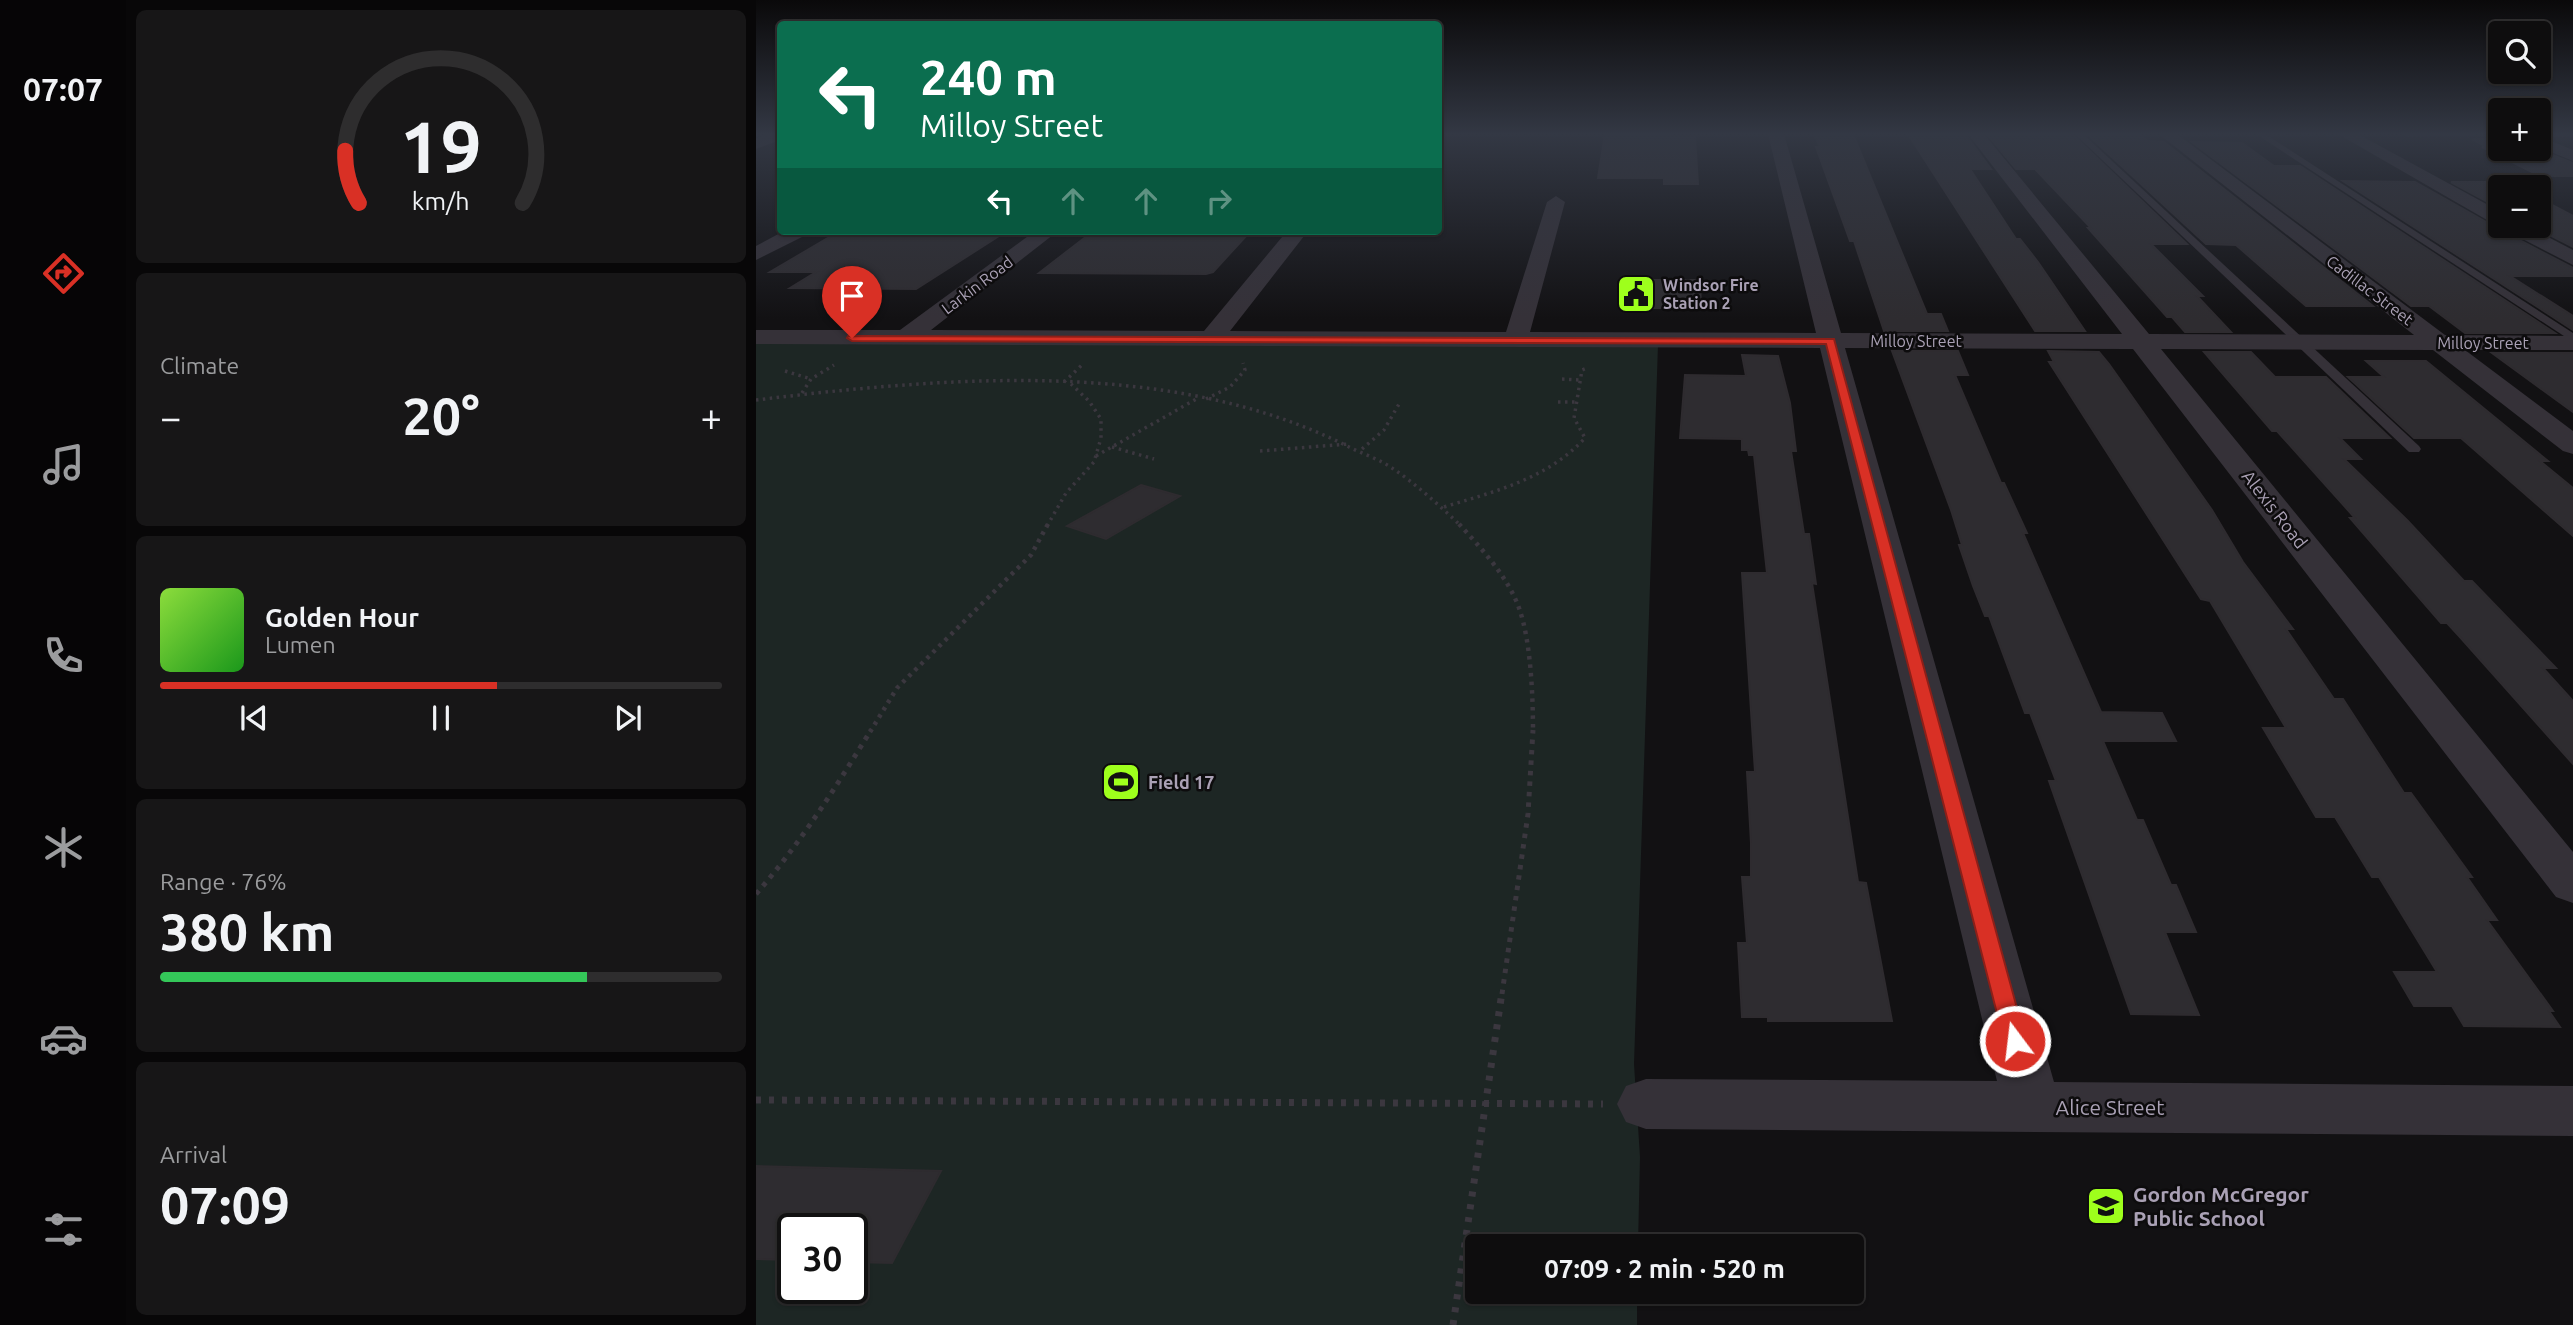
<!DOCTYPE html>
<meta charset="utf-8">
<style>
:root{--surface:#0e0d0e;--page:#171617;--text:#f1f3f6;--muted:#9b9c9e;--line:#2e2d2e;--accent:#d93025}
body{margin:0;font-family:Ubuntu,sans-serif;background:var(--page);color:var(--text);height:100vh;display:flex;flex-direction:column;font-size:26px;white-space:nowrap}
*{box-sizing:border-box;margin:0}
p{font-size:23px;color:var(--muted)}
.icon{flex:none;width:38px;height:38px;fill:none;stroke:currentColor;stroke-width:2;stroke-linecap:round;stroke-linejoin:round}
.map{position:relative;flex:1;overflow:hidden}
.drawer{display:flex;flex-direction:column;gap:10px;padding:10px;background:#080708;width:630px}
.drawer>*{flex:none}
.hud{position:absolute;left:21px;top:21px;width:665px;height:214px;border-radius:7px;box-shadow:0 2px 5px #0004,0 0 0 2px var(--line);background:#0b6e4f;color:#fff;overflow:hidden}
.tools{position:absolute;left:1732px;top:21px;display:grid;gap:14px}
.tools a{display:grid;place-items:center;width:63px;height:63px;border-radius:7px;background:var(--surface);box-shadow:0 2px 5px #0004,0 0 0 2px var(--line);font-size:35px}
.speed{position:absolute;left:21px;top:1213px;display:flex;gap:14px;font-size:35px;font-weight:700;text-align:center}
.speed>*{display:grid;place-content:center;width:91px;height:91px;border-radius:50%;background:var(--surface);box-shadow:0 2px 5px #0004,0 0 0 2px var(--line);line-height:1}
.speed .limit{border:4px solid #111;border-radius:10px;background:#fff;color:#111}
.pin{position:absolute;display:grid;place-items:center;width:60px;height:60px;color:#fff;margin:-72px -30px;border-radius:50% 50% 50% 0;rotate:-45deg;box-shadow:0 0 7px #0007}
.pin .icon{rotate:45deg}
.me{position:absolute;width:77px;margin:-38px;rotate:345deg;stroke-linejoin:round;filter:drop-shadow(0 0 5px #0008)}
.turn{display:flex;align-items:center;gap:24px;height:147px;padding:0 28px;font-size:32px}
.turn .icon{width:91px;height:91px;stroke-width:2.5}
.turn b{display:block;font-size:49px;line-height:60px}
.lanes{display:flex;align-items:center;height:66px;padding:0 28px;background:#0003;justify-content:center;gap:35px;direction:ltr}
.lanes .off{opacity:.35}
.big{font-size:52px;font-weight:700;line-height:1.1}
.drawer .card{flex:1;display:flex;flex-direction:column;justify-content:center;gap:10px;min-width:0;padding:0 24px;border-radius:10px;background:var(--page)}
.drawer .dial{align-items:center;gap:0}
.dial svg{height:182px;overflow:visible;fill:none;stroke:var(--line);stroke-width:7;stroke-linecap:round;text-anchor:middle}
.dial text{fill:var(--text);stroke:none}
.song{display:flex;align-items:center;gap:21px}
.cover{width:84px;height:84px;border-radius:10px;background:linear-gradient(135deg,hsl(90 70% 55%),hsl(120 70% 35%))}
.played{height:7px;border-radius:4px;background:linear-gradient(90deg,var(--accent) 60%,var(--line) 60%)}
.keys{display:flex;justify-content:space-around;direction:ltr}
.heat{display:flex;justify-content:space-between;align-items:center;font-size:38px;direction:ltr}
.charge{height:10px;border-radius:5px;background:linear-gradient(90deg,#34c759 76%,var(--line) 0)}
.trip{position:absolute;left:709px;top:1234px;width:399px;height:70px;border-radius:7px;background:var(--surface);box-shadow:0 2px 5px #0004,0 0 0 2px var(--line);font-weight:700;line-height:70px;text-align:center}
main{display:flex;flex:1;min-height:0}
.menu{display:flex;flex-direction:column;width:126px;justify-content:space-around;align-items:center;background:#060506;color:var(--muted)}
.menu .icon{width:49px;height:49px}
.menu .active{color:var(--accent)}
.menu b{font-size:32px;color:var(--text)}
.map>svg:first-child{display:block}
.green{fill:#1d2624;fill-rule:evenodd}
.building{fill:#2e2c30;stroke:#2e2b2f;stroke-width:2}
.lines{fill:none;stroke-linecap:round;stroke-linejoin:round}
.path-far3{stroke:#3b373f;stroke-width:3.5;stroke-dasharray:2.5 4.5;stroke-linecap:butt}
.path-far2{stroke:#3b373f;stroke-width:4.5;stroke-dasharray:3.5 5;stroke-linecap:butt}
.path-far1{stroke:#3b373f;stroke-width:5;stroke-dasharray:4.5 6;stroke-linecap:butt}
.path{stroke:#3b373f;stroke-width:7;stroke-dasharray:5 8;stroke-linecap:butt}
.service{fill:#353138;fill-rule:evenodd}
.minor{fill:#353138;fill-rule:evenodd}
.tertiary{fill:#353138;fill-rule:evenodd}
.route{fill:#d93025;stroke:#8d1f18;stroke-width:2}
.labels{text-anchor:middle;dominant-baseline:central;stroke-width:5;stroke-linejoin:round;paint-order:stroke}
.far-street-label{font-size:16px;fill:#aaa1b5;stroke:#0d0c0d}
.far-poi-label{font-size:16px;font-weight:bold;fill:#aaa1b5;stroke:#0d0c0d;text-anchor:start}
.street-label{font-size:18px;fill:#aaa1b5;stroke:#0d0c0d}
.poi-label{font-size:18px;font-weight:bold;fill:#aaa1b5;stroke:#0d0c0d;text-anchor:start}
.near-street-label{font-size:21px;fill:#aaa1b5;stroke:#0d0c0d}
.near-poi-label{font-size:21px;font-weight:bold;fill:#aaa1b5;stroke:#0d0c0d;text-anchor:start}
</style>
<main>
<nav class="menu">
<b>07:07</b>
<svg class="icon active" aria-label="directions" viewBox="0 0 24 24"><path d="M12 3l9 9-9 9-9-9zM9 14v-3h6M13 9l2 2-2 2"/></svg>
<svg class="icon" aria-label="music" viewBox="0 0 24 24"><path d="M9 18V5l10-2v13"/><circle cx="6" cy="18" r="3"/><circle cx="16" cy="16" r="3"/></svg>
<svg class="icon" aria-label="phone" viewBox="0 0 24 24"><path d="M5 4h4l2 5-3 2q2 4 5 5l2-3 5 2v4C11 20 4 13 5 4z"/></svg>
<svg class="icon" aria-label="climate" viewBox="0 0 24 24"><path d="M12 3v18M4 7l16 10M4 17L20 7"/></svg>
<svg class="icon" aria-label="car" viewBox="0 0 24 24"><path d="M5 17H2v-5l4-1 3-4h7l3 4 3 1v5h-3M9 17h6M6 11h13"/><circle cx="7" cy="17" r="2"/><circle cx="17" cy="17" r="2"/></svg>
<svg class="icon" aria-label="filters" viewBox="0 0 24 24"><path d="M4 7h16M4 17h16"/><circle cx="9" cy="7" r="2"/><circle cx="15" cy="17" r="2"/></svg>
</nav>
<section class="drawer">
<div class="card dial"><svg viewBox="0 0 100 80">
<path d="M14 69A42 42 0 1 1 86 69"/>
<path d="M14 69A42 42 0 0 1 8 46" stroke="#d93025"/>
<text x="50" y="56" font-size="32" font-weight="700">19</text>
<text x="50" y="72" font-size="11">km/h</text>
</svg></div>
<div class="card"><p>Climate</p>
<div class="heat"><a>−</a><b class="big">20°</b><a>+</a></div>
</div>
<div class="card">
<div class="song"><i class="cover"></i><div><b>Golden Hour</b><p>Lumen</p></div></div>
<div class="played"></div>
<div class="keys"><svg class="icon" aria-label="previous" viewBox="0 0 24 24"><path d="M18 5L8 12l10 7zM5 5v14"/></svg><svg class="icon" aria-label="pause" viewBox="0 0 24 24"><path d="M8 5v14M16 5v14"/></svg><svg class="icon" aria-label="next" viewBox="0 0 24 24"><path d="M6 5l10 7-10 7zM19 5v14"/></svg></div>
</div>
<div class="card"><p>Range · 76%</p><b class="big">380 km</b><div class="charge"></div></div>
<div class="card"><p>Arrival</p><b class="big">07:09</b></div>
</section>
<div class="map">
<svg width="1817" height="1325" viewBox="0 0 1817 1325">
<rect width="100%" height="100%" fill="#121113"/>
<path class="green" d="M 0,341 L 902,345 L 878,1064 L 884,1157 L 882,1246 L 721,1246 L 721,1292 L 881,1292 L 881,1325 L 0,1325 ZM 37,1228 L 96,1228 L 96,1288 L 37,1288 Z"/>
<g class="building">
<path d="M 849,134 L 914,134 L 914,137 L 939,137 L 942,184 L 908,184 L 908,178 L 842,178 Z"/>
<path d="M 1058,134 L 1097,134 L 1171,314 L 1185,314 L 1192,331 L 1128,331 L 1098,241 L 1094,241 L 1060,147 L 1064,147 Z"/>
<path d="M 1152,134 L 1209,134 L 1235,169 L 1214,169 L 1260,239 L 1264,239 L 1282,262 L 1329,331 L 1279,331 Z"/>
<path d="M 1231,134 L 1316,134 L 1431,244 L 1395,244 L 1447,296 L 1441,296 L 1475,332 L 1429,332 L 1416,317 L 1411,317 L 1332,228 L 1335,228 L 1279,169 L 1260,169 Z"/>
<path d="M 1331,134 L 1383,135 L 1392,141 L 1408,142 L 1617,306 L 1550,306 L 1480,245 L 1450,244 Z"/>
<path d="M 1716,139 L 1745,139 L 1745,149 L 1781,149 L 1817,163 L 1817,176 L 1784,176 L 1726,147 L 1731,147 Z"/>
<path d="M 1436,142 L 1486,143 L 1518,166 L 1544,166 L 1799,333 L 1709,333 L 1673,306 L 1655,306 Z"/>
<path d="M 1587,181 L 1659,182 L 1748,232 L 1817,268 L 1817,276 L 1754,276 L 1817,316 L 1817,330 Z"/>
<path d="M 1695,182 L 1750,182 L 1761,187 L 1745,187 L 1745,209 Z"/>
<path d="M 1783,198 L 1817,216 L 1817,247 L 1776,226 L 1783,226 Z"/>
<path d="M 367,231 L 487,231 L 484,235 L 491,235 L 457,272 L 450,274 L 283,273 L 331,236 L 367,236 Z"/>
<path d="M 77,235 L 184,235 L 243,236 L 160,289 L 34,288 L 60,272 L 14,272 Z"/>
<path d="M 884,280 L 944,280 L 945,308 L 882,308 Z"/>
<path d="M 1136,351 L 1202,351 L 1212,375 L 1199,375 L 1245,483 L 1248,483 L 1271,533 L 1267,533 L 1345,712 L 1406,713 L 1420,741 L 1347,741 L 1381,820 L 1387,820 L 1415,885 L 1420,885 L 1440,932 L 1409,932 L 1443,1015 L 1375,1014 L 1293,781 L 1300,781 L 1274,713 L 1269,713 L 1233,616 L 1229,616 L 1217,586 L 1203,545 L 1206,545 L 1195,510 Z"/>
<path d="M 1292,351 L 1343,352 L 1353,364 L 1456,510 L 1487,562 L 1537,629 L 1530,629 L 1578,699 L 1587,699 L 1648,793 L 1655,793 L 1716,877 L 1711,877 L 1741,920 L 1731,920 L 1797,1011 L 1793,1011 L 1804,1027 L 1708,1026 L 1696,1006 L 1658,1006 L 1638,972 L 1681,972 L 1623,877 L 1616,877 L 1579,817 L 1560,817 L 1507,728 L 1530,728 L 1454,601 L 1445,599 L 1293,362 L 1298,362 Z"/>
<path d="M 1448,352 L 1495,352 L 1519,377 L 1570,377 L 1634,438 L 1584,438 L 1605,459 L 1588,459 L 1651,520 L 1708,581 L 1716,581 L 1800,668 L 1787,668 L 1817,701 L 1817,764 L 1703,636 L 1691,623 L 1685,623 L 1594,518 L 1599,518 L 1521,431 L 1516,431 Z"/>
<path d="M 1736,353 L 1817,353 L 1817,412 Z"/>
<path d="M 986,355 L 1022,356 L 1034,403 L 1040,451 L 1035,451 L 1048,534 L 1053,534 L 1060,584 L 1056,583 L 1102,882 L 1110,883 L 1136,1021 L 1012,1021 L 1012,1017 L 986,1017 L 982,943 L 991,943 L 986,877 L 995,877 L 995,843 L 991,772 L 999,772 L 986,573 L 1011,573 L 1004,510 L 998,455 L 993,455 L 992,450 L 986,450 L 986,439 L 924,438 L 929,375 L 990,376 Z"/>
<path d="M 1610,361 L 1670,361 L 1792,461 L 1784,461 L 1817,488 L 1817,536 L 1705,438 L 1658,438 L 1592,377 L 1628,377 Z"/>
<path d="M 385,485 L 424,496 L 350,539 L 311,526 Z"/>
<path d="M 0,1166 L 185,1171 L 136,1263 L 96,1262 L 96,1228 L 37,1228 L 37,1260 L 0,1259 Z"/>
</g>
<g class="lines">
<g class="path-far3">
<path d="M 29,371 L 55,379"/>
<path d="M 806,379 L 824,380"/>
<path d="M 308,382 L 327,364"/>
<path d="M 46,393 L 55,379 L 78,365"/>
<path d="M 450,399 L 474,387 L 489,370 L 487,363"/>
<path d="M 0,400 C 191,377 416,357 593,447 C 607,454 623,459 636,468 C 660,484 684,506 705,526"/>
<path d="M 802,402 L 821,402"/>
<path d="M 356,447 L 398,459"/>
<path d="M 606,449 L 628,430 L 643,404"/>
<path d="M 504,451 L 592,444"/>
<path d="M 340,456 L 442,398"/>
<path d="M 688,507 C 740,491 791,479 829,438 L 818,418 L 826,370 L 831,368"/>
<path d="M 291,526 L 310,493 L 338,462 L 345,438 L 345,419 L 333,401 L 315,384"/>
</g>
<g class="path-far2">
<path d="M 703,524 C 725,548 752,577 763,608 C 775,641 777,697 777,732"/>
<path d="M 114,732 L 141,688 L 275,555 L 292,524"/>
</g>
<g class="path-far1">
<path d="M 0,894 C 44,844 80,787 115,730"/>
<path d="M 746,994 L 772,814 L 777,730"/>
</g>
<g class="path">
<path d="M 0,1100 L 847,1104"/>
<path d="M 708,1252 L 721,1252"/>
<path d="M 697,1325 L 746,992"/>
</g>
<g class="service">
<path d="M 1319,134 L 1327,134 L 1663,446 L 1665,449 L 1663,452 L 1653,452 Z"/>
<path d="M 1500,134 L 1509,134 L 1817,333 L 1817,342 Z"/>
<path d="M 1647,134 L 1720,134 L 1716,136 L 1650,137 Z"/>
<rect x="1783" y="134" width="34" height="3"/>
</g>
<g class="minor">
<path d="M 11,134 L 24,134 L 24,140 L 0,149 L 0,138 Z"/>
<path d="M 1012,134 L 1028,134 L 1085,333 L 1366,334 L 1212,134 L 1228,134 L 1393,334 L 1658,335 L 1403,134 L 1421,134 L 1689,335 L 1817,336 L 1817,350 L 1709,350 L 1817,431 L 1817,454 L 1807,451 L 1677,350 L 1405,349 L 1817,852 L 1817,903 L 1800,897 L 1377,349 L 1089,348 L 1298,1082 L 1817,1086 L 1817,1136 L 890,1129 L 870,1122 L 861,1104 L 870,1086 L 890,1079 L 1241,1081 L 1064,348 L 0,344 L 0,330 L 144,330 L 279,231 L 302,231 L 175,330 L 448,331 L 531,231 L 552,231 L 474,331 L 750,332 L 791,202 L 800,196 L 809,202 L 774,332 L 1060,333 Z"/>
<path d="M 1783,136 L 1817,150 L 1817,161 L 1783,147 Z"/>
<path d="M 28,231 L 53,231 L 50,235 L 0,260 L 0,246 Z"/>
</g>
<g class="tertiary">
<path d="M 1582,134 L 1602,134 L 1745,212 L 1746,226 L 1738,224 Z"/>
<path d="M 1746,226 L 1771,226 L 1817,250 L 1817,265 L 1749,230 Z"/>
</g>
</g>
<linearGradient id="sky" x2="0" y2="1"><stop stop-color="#0a090a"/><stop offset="0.42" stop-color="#333844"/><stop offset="1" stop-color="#333844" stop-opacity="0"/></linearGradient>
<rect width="1817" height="319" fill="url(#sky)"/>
<path class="route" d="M 92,336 L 1078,339 L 1270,1041 L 1267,1048 L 1259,1050 L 1251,1048 L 1248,1041 L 1070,344 L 96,341 L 91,338 Z"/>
<defs>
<symbol id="civic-square" viewBox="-11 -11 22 22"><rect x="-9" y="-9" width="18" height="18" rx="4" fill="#9eff1c" stroke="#0d0c0d"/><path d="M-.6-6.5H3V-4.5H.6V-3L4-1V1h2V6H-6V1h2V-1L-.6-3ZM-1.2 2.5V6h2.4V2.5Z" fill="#111"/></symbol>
<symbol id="stadium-square" viewBox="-11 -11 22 22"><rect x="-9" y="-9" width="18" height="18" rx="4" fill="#9eff1c" stroke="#0d0c0d"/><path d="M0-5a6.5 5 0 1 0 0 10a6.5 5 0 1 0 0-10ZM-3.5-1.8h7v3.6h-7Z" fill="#111"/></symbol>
<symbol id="school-square" viewBox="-11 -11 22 22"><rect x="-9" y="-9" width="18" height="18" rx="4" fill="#9eff1c" stroke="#0d0c0d"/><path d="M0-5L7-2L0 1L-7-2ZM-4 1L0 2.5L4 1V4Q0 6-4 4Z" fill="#111"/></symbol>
</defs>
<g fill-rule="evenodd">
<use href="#civic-square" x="858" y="272" width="44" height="44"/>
<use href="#stadium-square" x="343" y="760" width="44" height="44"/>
<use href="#school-square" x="1328" y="1184" width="44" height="44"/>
</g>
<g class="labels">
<g class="far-street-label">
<text transform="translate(221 285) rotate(-37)">Larkin Road</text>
<text transform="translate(1614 290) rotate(37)">Cadillac Street</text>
<text x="1160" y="341">Milloy Street</text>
<text x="1727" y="343">Milloy Street</text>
</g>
<g class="far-poi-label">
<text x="907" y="285">Windsor Fire<tspan x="907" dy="18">Station 2</tspan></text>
</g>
<g class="street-label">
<text transform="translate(1519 509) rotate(52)">Alexis Road</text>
</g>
<g class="poi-label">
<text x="392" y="782">Field 17</text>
</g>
<g class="near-street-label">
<text x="1354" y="1107">Alice Street</text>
</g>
<g class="near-poi-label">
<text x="1377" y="1194">Gordon McGregor<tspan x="1377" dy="24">Public School</tspan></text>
</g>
</g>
</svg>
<div class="tools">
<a><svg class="icon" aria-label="search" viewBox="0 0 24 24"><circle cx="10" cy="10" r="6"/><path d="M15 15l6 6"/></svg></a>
<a>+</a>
<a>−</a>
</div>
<div class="speed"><div class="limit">30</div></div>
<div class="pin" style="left:96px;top:338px;background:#d93025"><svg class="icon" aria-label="arrive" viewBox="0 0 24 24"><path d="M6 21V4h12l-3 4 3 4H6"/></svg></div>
<svg class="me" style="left:1259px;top:1041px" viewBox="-20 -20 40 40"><circle r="17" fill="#d93025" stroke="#fff" stroke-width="3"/><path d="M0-11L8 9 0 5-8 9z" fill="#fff"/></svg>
<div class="trip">07:09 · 2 min · 520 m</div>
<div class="hud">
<div class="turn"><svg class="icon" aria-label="left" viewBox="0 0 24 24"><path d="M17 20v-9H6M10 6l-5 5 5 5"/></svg><div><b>240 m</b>Milloy Street</div></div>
<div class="lanes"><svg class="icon" aria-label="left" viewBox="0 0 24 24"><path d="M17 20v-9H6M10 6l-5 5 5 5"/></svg><svg class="icon off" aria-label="ahead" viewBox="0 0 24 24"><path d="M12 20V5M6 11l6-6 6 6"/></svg><svg class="icon off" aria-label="ahead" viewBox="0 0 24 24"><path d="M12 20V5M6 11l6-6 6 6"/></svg><svg class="icon off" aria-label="right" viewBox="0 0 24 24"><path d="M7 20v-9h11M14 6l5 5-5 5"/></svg></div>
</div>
</div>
</main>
